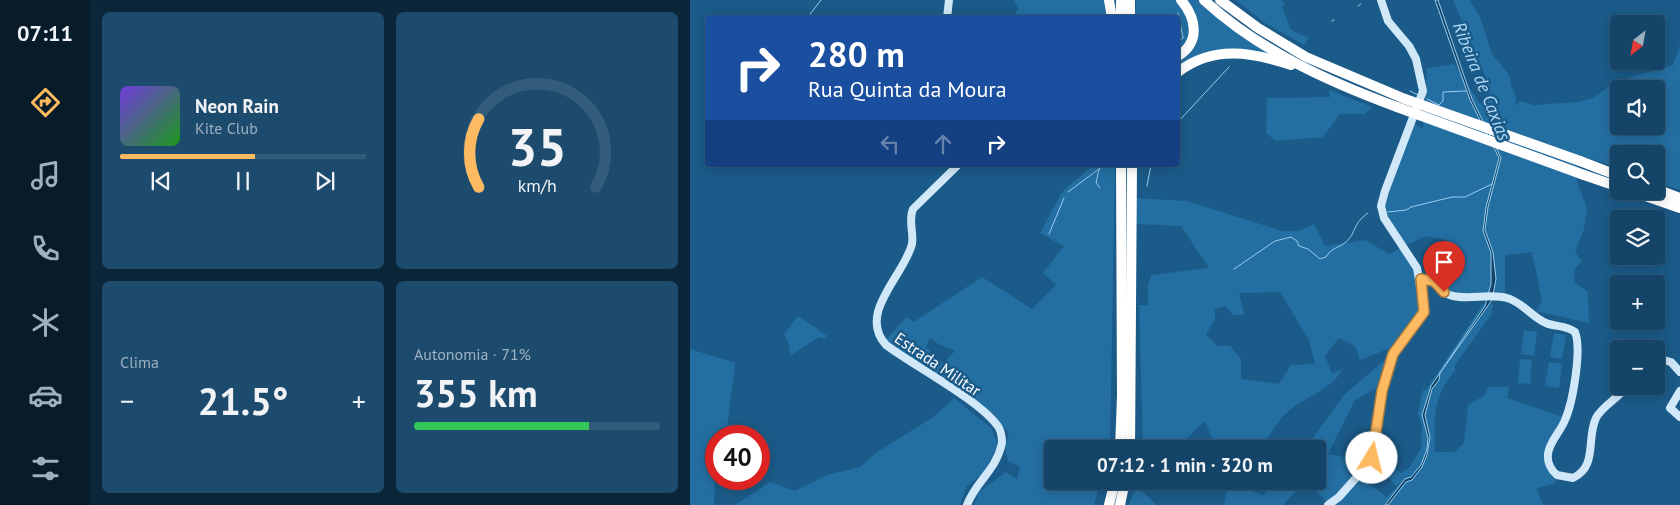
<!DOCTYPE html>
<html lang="pt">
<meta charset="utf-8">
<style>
:root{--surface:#144467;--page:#1d4b6d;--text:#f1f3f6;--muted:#9db0c0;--line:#335c7b;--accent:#feba61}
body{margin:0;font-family:"PT Sans",sans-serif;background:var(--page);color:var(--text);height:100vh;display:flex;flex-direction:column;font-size:19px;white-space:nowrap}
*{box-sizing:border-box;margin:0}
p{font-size:16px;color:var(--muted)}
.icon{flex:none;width:28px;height:28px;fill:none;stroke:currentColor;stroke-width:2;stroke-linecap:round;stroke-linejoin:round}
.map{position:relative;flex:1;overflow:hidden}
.drawer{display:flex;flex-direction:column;gap:12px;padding:12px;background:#0b2539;width:600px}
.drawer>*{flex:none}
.top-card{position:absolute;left:15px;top:15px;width:475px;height:152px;border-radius:5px;box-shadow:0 2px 12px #0003,0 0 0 1px var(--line);background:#1a4fa0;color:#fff;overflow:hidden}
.needle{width:32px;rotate:211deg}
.tools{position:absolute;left:920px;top:15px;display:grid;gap:10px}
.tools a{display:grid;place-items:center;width:55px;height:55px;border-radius:5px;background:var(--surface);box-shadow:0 2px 12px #0003,0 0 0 1px var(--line);font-size:25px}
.speed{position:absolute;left:15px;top:425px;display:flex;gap:10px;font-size:25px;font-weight:700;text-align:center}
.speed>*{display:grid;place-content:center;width:65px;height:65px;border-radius:50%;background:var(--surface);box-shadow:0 2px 12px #0003,0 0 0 1px var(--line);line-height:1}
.speed .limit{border:8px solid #d22;background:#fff;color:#111}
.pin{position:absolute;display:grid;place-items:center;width:42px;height:42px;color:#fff;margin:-51px -21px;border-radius:50% 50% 50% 0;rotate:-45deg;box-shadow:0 0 5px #0007}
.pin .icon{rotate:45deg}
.me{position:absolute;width:55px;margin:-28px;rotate:9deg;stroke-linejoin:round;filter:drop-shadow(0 0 4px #0008)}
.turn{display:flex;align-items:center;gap:18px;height:105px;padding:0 20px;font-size:22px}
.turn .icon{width:65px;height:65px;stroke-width:2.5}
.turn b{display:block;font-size:35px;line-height:42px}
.lanes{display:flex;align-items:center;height:48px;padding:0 20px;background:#0003;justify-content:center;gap:25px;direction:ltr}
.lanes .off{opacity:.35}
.big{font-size:38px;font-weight:800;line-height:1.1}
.drawer .widget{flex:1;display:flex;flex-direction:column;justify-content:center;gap:8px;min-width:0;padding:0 18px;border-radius:8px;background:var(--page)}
.drawer .dial{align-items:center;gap:0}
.dial svg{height:130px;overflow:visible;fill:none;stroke:var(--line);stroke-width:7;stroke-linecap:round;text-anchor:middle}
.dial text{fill:var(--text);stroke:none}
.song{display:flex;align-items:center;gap:15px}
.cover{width:60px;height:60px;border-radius:8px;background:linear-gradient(135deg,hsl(260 70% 55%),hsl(120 70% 35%))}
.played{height:5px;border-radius:2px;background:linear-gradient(90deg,var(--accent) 55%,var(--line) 55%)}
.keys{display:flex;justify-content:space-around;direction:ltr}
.heat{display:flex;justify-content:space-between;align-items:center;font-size:28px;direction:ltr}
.charge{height:8px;border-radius:4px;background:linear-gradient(90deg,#34c759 71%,var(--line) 0)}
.drawer .tiles{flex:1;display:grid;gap:12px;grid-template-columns:repeat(2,1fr)}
.trip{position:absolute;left:354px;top:440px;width:282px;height:50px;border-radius:5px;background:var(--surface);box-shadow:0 2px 12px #0003,0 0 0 1px var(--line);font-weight:800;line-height:50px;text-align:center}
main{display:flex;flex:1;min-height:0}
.tabs{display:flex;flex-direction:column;width:90px;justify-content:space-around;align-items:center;background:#081b29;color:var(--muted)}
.tabs .icon{width:35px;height:35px}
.tabs .selected{color:var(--accent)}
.tabs b{font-size:22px;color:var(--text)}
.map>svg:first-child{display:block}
.green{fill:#246fa2;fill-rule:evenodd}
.water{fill:#124367;stroke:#97cdef}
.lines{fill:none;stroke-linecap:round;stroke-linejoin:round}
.stream{stroke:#97cdef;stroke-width:1}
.secondary{stroke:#d1e8f9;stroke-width:8}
.highway{stroke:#fff;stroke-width:10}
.highway-bridge{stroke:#fff;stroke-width:10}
.route-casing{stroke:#a5793f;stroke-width:12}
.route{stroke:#feba61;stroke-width:9}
.labels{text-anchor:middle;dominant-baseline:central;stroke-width:5;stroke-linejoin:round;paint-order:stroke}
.street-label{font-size:16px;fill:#fff;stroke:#1b5b89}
.water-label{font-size:18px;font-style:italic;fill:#b0d9f4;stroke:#1b5b89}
</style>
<main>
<nav class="tabs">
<b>07:11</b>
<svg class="icon selected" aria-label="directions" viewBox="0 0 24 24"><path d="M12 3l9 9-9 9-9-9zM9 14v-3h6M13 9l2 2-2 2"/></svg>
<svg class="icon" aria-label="music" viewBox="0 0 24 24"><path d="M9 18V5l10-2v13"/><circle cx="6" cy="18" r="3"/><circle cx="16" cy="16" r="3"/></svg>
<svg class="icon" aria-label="phone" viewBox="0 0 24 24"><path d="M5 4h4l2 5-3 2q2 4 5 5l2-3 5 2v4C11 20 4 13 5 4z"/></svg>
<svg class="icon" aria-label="climate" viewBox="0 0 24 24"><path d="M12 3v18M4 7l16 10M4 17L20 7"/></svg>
<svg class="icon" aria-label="car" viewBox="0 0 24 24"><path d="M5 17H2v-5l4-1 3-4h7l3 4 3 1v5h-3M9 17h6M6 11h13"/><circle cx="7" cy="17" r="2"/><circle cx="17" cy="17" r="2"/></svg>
<svg class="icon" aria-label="filters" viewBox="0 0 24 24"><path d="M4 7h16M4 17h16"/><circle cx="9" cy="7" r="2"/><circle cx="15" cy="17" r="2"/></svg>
</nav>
<section class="drawer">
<div class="tiles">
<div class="widget">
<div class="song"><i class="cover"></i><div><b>Neon Rain</b><p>Kite Club</p></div></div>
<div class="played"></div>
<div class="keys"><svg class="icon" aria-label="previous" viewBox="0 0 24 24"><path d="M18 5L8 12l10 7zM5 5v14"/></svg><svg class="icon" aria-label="pause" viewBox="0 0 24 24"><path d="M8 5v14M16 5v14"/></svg><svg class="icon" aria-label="next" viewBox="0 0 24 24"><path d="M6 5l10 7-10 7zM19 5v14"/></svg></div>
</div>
<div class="widget dial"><svg viewBox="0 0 100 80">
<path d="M14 69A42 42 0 1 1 86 69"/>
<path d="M14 69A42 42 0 0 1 14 27" stroke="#feba61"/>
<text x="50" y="56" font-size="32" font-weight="700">35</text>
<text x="50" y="72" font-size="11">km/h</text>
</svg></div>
<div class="widget"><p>Clima</p>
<div class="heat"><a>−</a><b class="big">21.5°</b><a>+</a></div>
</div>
<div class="widget"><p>Autonomia · 71%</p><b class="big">355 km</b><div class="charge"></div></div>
</div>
</section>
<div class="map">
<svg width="990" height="505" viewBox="0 0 990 505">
<rect width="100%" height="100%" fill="#1b5b89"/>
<g class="green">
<path d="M 324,0 L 416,0 L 419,18 L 322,18 L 329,8 Z"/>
<path d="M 446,0 L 509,0 L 584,56 C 544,49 523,43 488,67 L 488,18 L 445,18 Z"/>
<path d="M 546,0 L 591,0 L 595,4 L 592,7 L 601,30 L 619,38 L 614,45 L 575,23 Z"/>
<path d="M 763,0 L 779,0 L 790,17 L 802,54 L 820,76 L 821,86 L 826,96 L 826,106 L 830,101 L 844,105 L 889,102 L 903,98 L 917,88 L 945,76 L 983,65 L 990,47 L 990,190 L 966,182 L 966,154 L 929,154 L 929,168 L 889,155 L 887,182 L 897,208 L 894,229 L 885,252 L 892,261 L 884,270 L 885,283 L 898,292 L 899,323 L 846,311 L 852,301 L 842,252 L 815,255 L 815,294 L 767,293 L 759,291 L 745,277 L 756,240 L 736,236 L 714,246 L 730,274 L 730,313 L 703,347 L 670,360 L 665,346 L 649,338 L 635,356 L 642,374 L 652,369 C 643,389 617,396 600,410 C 588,420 579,435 572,449 L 526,449 L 515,421 L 486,449 L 453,449 L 449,305 L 458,305 L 458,286 L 461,275 L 519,268 L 491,226 L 446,224 L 445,198 L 497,201 L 592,231 L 609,231 L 624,224 L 635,246 L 675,240 L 699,254 L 714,246 L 691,209 L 722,123 L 733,128 L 737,68 L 764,64 L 790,104 L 800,95 L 805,103 L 797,89 L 797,80 ZM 929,89 L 966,89 L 966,126 L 929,126 ZM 590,292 L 619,340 L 625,364 L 601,365 L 589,384 L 551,379 L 551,359 L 540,346 L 527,346 L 516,334 L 525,320 L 525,309 L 535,306 L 544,315 L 554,315 L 549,293 Z"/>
<path d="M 639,90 L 682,107 L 675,114 L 650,114 L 633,137 L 586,141 L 576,133 L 577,98 L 640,97 Z"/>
<path d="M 403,165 L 425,165 L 420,449 L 362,449 L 362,481 L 411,481 L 404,505 L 284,505 L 289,492 L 316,472 L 327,479 L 330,467 L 318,461 L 315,448 L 319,432 L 281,399 L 194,341 L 217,317 L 223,322 L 227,320 L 292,277 L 342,309 L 366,285 L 353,273 L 374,246 L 350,233 L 372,192 ZM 240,337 L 248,344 L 265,351 L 253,363 L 239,354 L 240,351 L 236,348 Z"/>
<path d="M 793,304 L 803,305 L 801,315 L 765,365 L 765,371 C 742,397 744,420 745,452 L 764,452 L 774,443 L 778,405 L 794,396 L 798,387 L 819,387 L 817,398 L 873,417 C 860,439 843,456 867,478 L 864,484 L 846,488 L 853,505 L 640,505 L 616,481 L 628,481 L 628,449 L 615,449 L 654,395 L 696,359 L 697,363 L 687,388 L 665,400 L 638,454 L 669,460 L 657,472 L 668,482 L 676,482 L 697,497 L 707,487 L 694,473 L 693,466 L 697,463 L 711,473 L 720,467 L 731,448 L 732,426 L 728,413 L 733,390 L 736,390 Z"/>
<path d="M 107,317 L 110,317 L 137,336 L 133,339 L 129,337 L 100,356 L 99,344 L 94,334 Z"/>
<path d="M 834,330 L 847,332 L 844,356 L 831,354 Z"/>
<path d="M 864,333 L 876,335 L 872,359 L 860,357 Z"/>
<path d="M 0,349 L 45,363 L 36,436 L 26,436 L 24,505 L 0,505 Z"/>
<path d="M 830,359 L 842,360 L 840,384 L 828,383 Z"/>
<path d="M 859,362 L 872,364 L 869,388 L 855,386 Z"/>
<path d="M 264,398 L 301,428 L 308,445 L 294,472 L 276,487 L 270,505 L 45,505 L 80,482 L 105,491 L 137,475 L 170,467 L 189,451 L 245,416 Z"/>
<path d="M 538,481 L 561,481 L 564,492 L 574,495 L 581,481 L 616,481 L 593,505 L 534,505 Z"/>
<path d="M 446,486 L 466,504 L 466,505 L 439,505 Z"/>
</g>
<path class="water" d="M 745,0 L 748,0 L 782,99 L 811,158 L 798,207 L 795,230 L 803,252 L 806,279 L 802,300 L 750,373 L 749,380 L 742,389 L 735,415 L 740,437 L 737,455 L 732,467 L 722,480 L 716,482 L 698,505 L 695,505 L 715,479 L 721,477 L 731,465 L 737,449 L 738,438 L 732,415 L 741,386 L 795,306 L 801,284 L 801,253 L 793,231 L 796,207 L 809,158 L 780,100 Z"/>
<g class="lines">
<g class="stream">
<path d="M 668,6 L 671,4"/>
<path d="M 488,13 L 493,37"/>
<path d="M 117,18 L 131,0"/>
<path d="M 642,21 L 644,20"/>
<path d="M 488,42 L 494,37"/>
<path d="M 720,91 L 728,95"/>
<path d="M 737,99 L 749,105 L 753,101 L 753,92 L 776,91"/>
<path d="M 488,122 L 539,67"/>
<path d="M 409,169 L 406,183 L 410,188"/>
<path d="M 457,186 L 461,165"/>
<path d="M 378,192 L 413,166"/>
<path d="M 698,212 L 716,210 L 721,207 L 762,197 L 775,197 L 802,184"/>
<path d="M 359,234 L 374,198"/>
<path d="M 544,269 L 585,241 L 601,237 L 607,241 L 609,246 L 618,249 L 630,259 L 636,257 C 641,248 649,248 656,242 C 667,232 662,224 678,213"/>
</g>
<g class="secondary">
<path d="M 257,18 L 259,0"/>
<path d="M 268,165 L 223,209 C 218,221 224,232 222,244 C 214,276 167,313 196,345 C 224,366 293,402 309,428 C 311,432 312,439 312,443 C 306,471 286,481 277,505"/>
<path d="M 731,279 C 751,281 748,293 763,296 C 781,300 800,293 817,298 C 832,302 842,317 856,323 C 865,327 876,325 885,332 C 892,349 883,402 875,420 C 871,431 859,442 858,454 C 857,462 861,470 867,475 L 883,478 C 908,466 896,439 906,418 C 912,406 929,398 937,386"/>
<path d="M 966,358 L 981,362 L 990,372"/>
<path d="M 990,391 L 980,408 L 990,417"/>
<path d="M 638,505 L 649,497 L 681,461 L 692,391 L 703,353 L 731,318 L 734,310 L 727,268 L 694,218 L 691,206 L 695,191 L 733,91 L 726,59 L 719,46 L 698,21 L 691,0"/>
</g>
<g class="highway">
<path d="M 419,0 L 422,18"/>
<path d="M 514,0 C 568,50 639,82 707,107"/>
<path d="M 530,0 L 568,28 L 616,57 L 715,99"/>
<path d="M 431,18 L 431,0"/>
<path d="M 440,18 L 440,0"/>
<path d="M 488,56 C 510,42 507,19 491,0"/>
<path d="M 488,72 C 523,45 562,52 601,65"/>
<path d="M 890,161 L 929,176"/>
<path d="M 894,175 L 929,187"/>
<path d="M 966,189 L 990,198"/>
<path d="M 941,191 L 990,208"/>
<path d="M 430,449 L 432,396 L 431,165"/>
<path d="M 440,449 L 442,165"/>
<path d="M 419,505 L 425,481"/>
<path d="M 430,505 L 435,481"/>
</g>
<g class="highway-bridge">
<path d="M 715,99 L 890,161"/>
<path d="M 707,107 L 894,175"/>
</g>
</g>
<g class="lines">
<defs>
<path id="route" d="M 682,458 L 692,391 L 703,354 L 734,312 L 731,279 L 744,281 L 754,292"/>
</defs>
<use href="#route" class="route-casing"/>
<use href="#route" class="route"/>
</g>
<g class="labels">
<g class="street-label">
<text transform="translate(248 364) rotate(34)">Estrada Militar</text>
</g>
<g class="water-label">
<text transform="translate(792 81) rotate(68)">Ribeira de Caxias</text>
</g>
</g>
</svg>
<div class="tools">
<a><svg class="needle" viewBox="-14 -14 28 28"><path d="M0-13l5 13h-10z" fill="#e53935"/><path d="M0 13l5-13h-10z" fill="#9db0c0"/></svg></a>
<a><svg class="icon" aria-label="sound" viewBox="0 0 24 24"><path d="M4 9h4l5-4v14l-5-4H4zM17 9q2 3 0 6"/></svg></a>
<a><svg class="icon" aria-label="search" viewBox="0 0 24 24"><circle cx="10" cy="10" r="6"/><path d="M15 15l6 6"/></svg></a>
<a><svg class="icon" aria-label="layers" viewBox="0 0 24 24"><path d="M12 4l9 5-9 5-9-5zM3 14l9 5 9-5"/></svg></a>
<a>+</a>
<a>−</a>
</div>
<div class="speed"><div class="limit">40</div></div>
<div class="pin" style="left:754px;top:292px;background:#d93025"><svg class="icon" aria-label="arrive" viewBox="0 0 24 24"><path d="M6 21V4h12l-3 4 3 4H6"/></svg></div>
<svg class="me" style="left:682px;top:458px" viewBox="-20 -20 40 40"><circle r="19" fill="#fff"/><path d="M0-13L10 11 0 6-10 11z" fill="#feba61"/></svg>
<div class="trip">07:12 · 1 min · 320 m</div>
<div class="top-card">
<div class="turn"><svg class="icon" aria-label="right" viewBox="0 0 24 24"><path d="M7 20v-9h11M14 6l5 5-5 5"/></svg><div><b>280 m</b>Rua Quinta da Moura</div></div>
<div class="lanes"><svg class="icon off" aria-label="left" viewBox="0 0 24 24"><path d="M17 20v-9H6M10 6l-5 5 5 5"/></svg><svg class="icon off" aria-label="ahead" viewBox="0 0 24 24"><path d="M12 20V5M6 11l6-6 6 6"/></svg><svg class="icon" aria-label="right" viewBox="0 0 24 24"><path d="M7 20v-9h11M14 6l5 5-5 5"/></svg></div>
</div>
</div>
</main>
